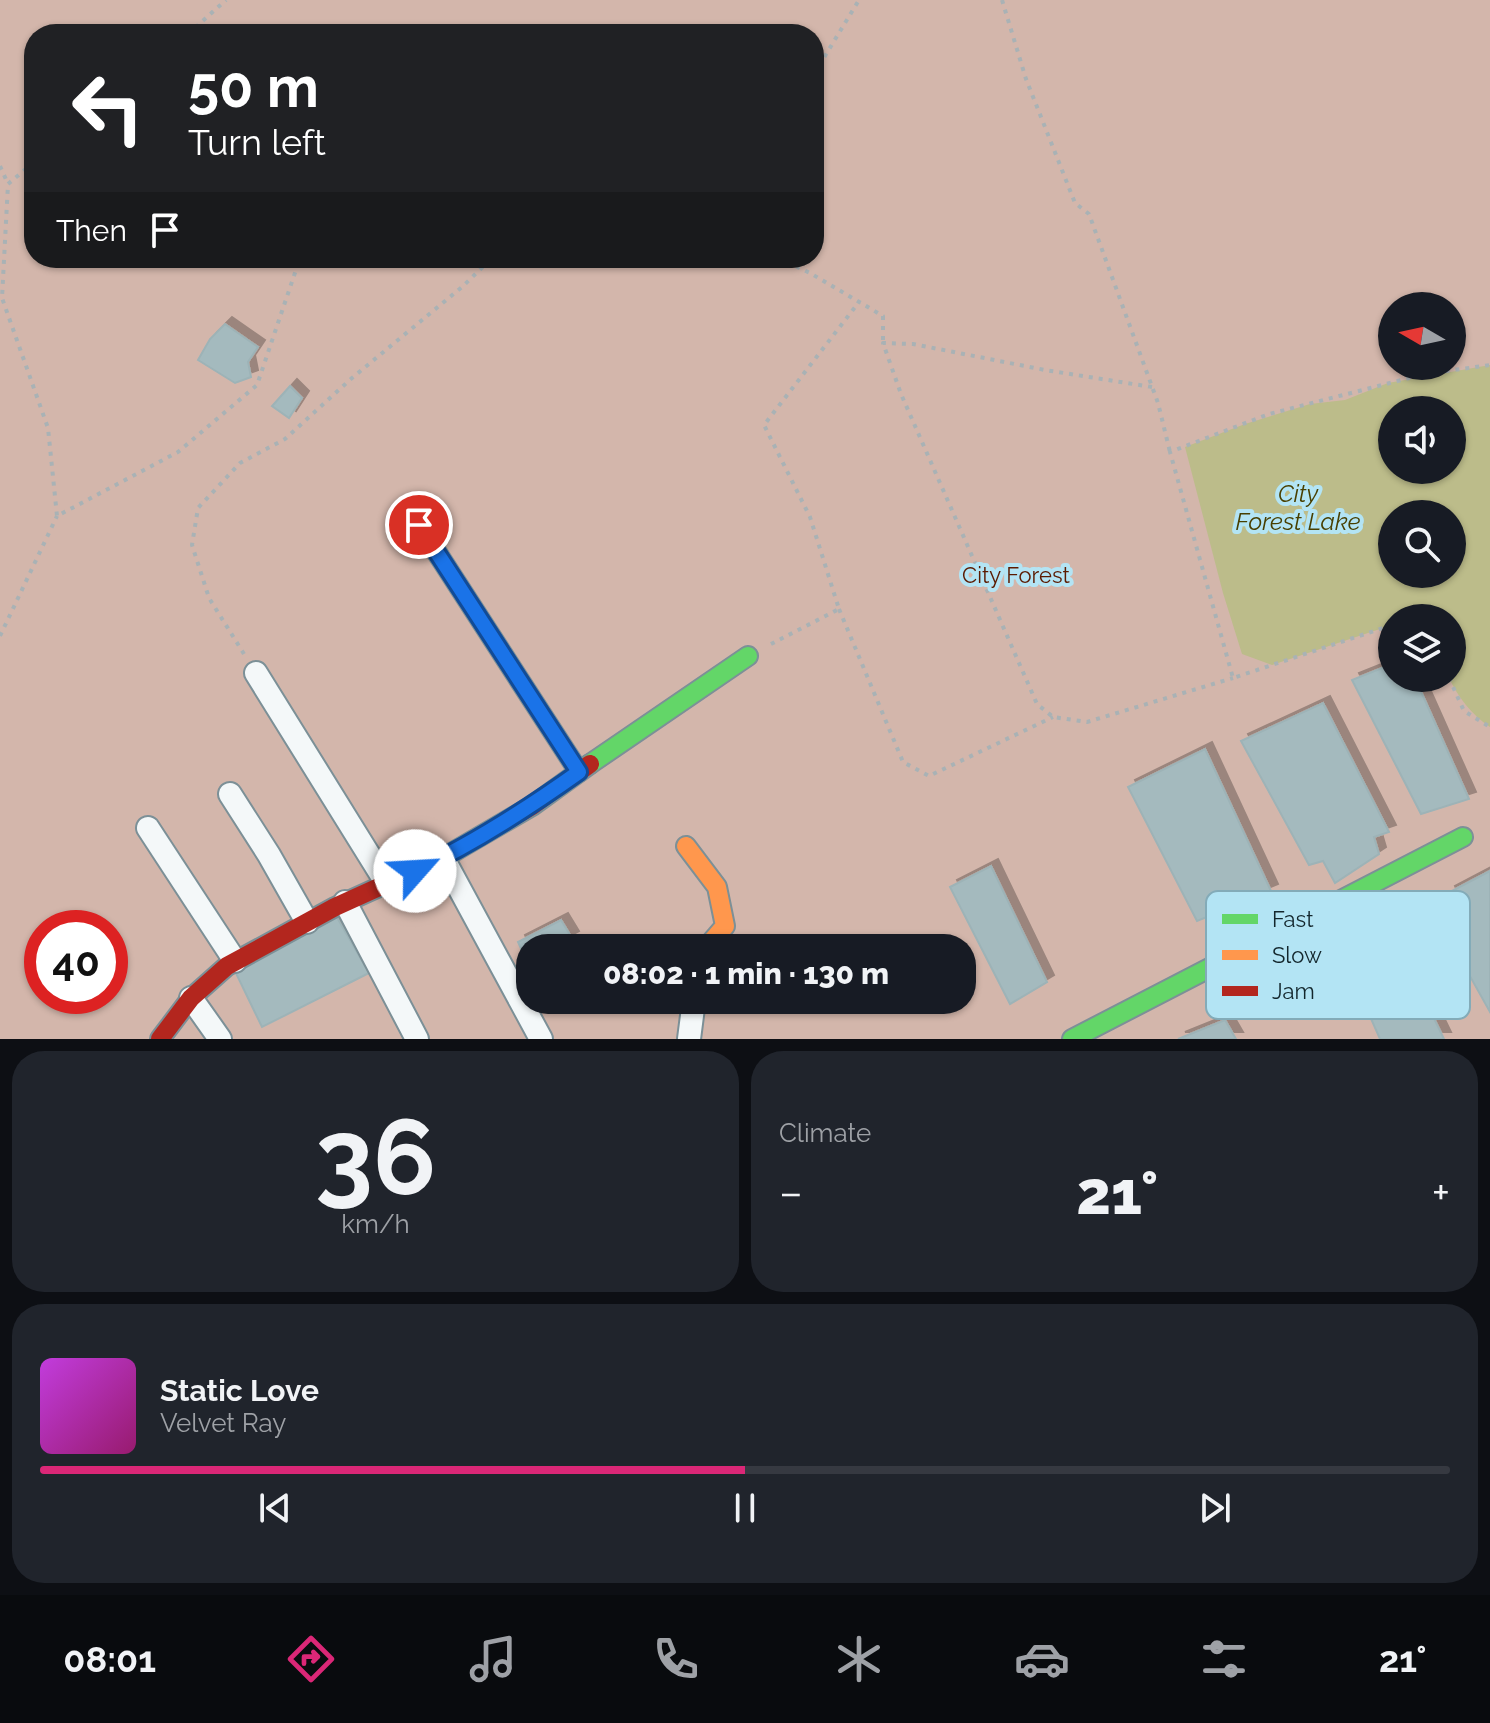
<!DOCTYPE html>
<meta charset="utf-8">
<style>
:root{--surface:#171b24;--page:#20242c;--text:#f1f3f6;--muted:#9ea1a6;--line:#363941;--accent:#db2777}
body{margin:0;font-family:Raleway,sans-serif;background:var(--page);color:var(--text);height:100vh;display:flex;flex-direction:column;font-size:30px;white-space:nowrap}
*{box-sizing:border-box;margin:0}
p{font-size:26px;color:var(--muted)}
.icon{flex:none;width:44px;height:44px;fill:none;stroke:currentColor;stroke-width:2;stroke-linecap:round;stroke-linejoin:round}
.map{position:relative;height:1039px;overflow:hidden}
.side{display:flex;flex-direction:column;gap:12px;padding:12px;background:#0d0f14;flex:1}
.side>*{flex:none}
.banner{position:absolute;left:24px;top:24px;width:800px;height:244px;border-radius:32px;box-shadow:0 2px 6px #0004;background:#202124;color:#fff;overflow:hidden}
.needle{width:52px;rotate:279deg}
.buttons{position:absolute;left:1378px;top:292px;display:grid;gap:16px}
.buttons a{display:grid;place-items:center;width:88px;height:88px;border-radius:50%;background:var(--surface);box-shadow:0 2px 6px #0004;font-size:40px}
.speed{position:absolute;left:24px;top:910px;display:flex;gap:16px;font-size:40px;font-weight:700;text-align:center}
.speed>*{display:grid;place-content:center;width:104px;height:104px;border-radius:50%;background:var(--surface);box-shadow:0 2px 6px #0004;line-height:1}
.speed .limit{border:12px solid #d22;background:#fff;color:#111}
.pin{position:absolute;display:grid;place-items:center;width:68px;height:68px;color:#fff;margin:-34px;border:4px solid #fff;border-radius:50%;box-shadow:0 2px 8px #0007}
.me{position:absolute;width:88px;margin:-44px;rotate:64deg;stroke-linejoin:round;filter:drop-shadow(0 0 6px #0008)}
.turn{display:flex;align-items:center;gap:28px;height:168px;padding:0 32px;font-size:36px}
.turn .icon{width:104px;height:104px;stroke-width:2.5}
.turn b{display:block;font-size:56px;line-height:68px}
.then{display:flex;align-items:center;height:76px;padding:0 32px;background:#0003;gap:16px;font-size:30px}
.big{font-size:60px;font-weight:800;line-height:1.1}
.side .card{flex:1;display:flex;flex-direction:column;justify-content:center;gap:12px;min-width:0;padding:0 28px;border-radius:32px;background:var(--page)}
.side .dial{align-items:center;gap:0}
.dial b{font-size:104px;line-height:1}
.song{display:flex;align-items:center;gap:24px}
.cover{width:96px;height:96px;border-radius:12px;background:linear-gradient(135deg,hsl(290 70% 55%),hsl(320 70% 35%))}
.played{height:8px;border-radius:4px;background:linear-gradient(90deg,var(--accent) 50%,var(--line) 50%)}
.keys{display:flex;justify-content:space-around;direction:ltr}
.heat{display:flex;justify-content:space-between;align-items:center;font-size:44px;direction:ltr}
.side .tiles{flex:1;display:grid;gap:12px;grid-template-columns:1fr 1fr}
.card:last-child{grid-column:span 2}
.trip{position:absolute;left:516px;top:934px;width:460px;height:80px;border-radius:32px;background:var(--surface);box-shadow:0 2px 6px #0004;font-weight:800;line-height:80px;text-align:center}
.dock{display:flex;height:128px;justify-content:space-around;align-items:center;background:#090b0e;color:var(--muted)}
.dock .icon{width:56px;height:56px}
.dock .active{color:var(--accent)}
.dock b{font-size:36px;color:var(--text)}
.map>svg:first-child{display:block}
.green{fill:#d3b6ab;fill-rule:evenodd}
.water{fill:#bcbc8a;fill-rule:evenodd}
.building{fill:#a4babe;stroke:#9db3b7;stroke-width:2;filter:url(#shadow)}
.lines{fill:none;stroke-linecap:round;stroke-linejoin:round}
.street-casing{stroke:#7c9097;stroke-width:26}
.fast-casing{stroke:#7c9097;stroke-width:22}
.slow-casing{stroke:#7c9097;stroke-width:22}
.jam-casing{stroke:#7c9097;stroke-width:22}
.path{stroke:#a9b2b5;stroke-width:4;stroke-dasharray:4 6;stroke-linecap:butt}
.street{stroke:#f4f8f9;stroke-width:22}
.fast{stroke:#63d668;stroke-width:18}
.slow{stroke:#ff974d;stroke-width:18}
.jam{stroke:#b3261e;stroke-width:18}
.route-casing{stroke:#114b97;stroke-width:20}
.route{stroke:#1a73e8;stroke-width:14}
.labels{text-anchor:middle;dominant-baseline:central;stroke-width:8;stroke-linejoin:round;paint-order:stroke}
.park-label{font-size:22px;fill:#5b1a00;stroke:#b3e4f4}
.water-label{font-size:24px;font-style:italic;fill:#483f00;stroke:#b3e4f4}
.key{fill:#b3e4f4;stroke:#83abb8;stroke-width:2}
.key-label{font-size:22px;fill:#13262c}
</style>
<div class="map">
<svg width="1490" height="1039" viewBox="0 0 1490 1039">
<defs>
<filter id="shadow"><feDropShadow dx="7" dy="-7" stdDeviation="0" flood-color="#0004"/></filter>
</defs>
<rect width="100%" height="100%" fill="#b6d0d8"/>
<path class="green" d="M 0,0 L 1490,0 L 1490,1039 L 0,1039 ZM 34,34 L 814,34 L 814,258 L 34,258 ZM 1392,306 L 1452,306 L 1452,366 L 1392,366 ZM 1392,410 L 1452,410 L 1452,470 L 1392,470 ZM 1392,514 L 1452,514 L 1452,574 L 1392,574 ZM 1392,618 L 1452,618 L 1452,678 L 1392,678 ZM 42,928 L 110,928 L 110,996 L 42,996 ZM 530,948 L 962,948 L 962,1000 L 530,1000 Z"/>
<path class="water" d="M 1490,365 L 1490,727 C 1472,715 1458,697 1449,678 L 1452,678 L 1452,618 L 1392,618 L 1392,625 L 1272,665 L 1242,654 L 1223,593 L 1185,447 L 1245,424 L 1310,404 L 1345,400 L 1388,383 ZM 1392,410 L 1452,410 L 1452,470 L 1392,470 ZM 1392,514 L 1452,514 L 1452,574 L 1392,574 Z"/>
<g class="building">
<path d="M 225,324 L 258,347 L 248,362 L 251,377 L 235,383 L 198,360 L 210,339 Z"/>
<path d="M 290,386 L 302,398 L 289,418 L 272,406 Z"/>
<path d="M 1392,664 L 1392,678 L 1415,678 L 1469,799 L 1421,814 L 1352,680 Z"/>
<path d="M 1323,703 L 1389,832 L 1374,837 L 1379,854 L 1335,883 L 1323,861 L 1309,865 L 1241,741 Z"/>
<path d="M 1205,749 L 1271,891 L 1197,921 L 1128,787 Z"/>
<path d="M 991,866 L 1047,982 L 1010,1004 L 950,887 Z"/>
<path d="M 1490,871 L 1490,1012 L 1438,919 L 1455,908 L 1448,893 Z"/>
<path d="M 335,914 L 369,973 L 262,1027 L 232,965 Z"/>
<path d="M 561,920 L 572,938 L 553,948 L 530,948 L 530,960 L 527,962 L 518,942 Z"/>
<path d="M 1394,936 L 1444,1039 L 1380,1039 L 1345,960 L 1370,950 Z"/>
<path d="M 1225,1020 L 1236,1039 L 1178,1039 Z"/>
</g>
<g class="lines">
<defs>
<g id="street">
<path d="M 256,673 L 387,884"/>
<path d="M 230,794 L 269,855 L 307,922"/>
<path d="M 148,828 L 235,961"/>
<path d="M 443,858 L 541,1039"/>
<path d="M 345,902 L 417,1039"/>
<path d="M 191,998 L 220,1039"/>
<path d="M 689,1039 L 694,1000"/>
</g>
<g id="fast">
<path d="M 419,525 L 579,772"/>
<path d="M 590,764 L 748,656"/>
<path d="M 1072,1039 L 1463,837"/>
</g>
<path id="slow" d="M 686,846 L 717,887 L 725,926 L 706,948"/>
<path id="jam" d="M 160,1039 L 191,998 L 227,966 L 335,907 L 443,858 L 532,806 L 590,764"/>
</defs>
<use href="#street" class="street-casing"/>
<use href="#fast" class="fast-casing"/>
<use href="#slow" class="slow-casing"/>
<use href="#jam" class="jam-casing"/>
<g class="path">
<path d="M 1002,0 L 1026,79 L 1075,203 L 1089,214 L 1158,403 L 1170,452"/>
<path d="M 188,34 L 226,0"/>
<path d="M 814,74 L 859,0"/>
<path d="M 34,162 L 8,184 L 2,298 L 48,428 L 57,516 L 178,452 L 257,385 L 300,258"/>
<path d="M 0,166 L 8,184"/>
<path d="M 778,258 L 810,273 L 883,316 L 883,343"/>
<path d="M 1152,387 L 1045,370 L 913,344 L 883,343 L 901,394 L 1037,704 L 1053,717 L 1087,722 L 1233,678"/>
<path d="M 839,609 L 903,762 L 929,776 L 1053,717"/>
<path d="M 1392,625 L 1233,678 L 1170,452 L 1269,414 L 1425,374 L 1490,365"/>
<path d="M 0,636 L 57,516"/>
<path d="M 771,644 L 839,609 L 810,517 L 764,425 L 859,302"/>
<path d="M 244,654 L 209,598 L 192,545 L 198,508 L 240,463 L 285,439 L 352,378 L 462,287 L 492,258"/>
<path d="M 1449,678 L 1464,711 L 1490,727"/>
</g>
<use href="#street" class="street"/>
<use href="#fast" class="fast"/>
<use href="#slow" class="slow"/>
<use href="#jam" class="jam"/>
</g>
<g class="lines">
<defs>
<path id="route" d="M 415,871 C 473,844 527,809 579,772 L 419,525"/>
</defs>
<use href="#route" class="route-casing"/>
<use href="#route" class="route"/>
</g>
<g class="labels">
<g class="park-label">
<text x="1016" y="575">City Forest</text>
</g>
<g class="water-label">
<text x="1298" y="493">City<tspan x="1298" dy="28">Forest Lake</tspan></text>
</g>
</g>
<rect x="1206" y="891" width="264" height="128" rx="12" class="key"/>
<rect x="1222" y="914" width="36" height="10" fill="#63d668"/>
<rect x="1222" y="950" width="36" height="10" fill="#ff974d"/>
<rect x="1222" y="986" width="36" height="10" fill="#b3261e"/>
<g class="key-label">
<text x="1272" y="927">Fast</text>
<text x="1272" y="963">Slow</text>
<text x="1272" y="999">Jam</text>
</g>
</svg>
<div class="buttons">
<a><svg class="needle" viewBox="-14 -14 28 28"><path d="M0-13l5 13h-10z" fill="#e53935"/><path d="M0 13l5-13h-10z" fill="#9ea1a6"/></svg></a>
<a><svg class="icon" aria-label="sound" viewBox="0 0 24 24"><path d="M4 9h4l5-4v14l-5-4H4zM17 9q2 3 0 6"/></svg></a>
<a><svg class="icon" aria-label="search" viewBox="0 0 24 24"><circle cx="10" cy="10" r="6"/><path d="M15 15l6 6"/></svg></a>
<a><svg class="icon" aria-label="layers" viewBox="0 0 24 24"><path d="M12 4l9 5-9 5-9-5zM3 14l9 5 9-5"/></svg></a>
</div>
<div class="speed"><div class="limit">40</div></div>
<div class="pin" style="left:419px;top:525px;background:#d93025"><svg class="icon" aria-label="arrive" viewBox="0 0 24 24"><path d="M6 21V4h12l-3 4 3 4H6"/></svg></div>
<svg class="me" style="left:415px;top:871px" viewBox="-20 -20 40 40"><circle r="19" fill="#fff"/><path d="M0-13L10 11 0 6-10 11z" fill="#1a73e8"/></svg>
<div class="trip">08:02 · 1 min · 130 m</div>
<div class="banner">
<div class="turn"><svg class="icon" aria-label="left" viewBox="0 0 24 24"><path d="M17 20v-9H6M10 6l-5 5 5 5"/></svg><div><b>50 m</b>Turn left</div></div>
<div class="then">Then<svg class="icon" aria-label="arrive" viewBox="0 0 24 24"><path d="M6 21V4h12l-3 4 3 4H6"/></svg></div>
</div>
</div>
<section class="side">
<div class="tiles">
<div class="card dial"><b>36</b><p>km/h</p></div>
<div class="card"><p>Climate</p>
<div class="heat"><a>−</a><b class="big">21°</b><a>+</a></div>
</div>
<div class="card">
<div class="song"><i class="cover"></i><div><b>Static Love</b><p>Velvet Ray</p></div></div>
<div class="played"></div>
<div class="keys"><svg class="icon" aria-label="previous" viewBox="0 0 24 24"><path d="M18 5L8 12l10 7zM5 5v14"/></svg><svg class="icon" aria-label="pause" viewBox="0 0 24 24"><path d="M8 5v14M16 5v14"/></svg><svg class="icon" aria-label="next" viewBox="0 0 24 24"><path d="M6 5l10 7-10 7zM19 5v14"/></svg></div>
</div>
</div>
</section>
<nav class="dock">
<b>08:01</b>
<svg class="icon active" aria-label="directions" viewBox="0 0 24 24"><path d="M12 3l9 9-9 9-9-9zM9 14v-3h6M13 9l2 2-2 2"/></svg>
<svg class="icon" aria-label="music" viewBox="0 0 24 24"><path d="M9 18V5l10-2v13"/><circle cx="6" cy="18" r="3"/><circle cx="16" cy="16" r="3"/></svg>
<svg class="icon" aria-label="phone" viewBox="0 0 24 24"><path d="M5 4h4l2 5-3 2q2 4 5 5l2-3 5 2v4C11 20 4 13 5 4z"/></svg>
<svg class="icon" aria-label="climate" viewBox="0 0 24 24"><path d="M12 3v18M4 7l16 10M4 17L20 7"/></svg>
<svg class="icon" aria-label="car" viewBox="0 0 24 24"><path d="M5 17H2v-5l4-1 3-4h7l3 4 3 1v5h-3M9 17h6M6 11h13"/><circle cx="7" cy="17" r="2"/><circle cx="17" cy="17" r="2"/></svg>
<svg class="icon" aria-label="filters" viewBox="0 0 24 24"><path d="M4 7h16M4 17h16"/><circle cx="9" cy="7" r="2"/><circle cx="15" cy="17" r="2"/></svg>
<b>21°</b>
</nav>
